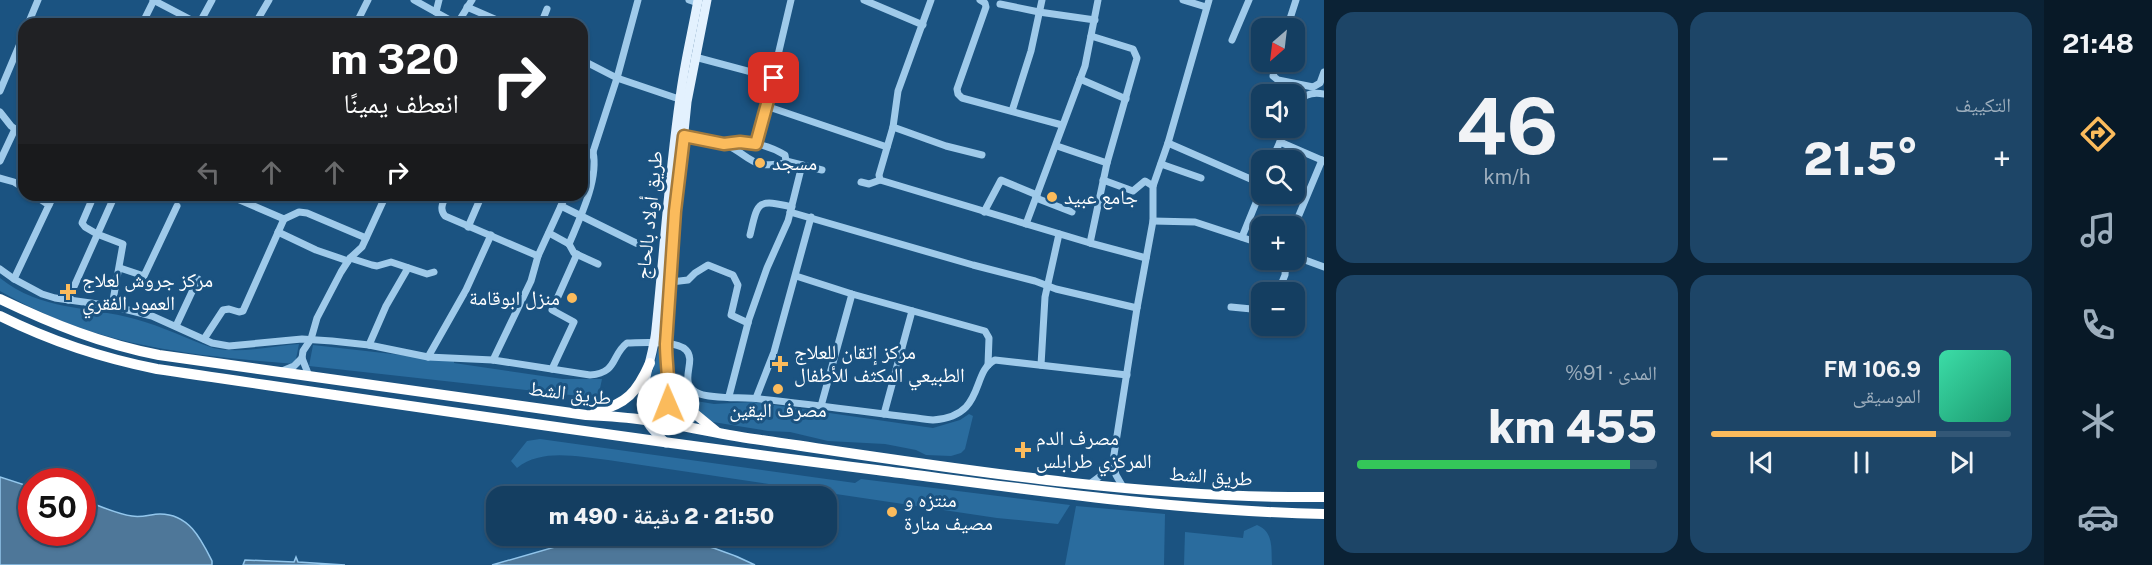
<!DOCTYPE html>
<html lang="ar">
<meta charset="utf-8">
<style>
:root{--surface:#143e61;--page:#1d4567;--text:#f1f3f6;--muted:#9daebd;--line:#335776;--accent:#fbbb5c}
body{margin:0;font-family:"Public Sans","Noto Naskh Arabic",sans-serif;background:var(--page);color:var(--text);direction:rtl;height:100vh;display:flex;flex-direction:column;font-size:22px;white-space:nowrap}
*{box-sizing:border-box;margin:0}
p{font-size:20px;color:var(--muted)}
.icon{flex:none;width:33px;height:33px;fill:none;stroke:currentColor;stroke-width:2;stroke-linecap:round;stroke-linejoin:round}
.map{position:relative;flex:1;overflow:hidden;direction:ltr}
.side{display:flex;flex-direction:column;gap:12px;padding:12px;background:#0b2235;width:720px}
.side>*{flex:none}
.guide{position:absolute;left:18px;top:18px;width:570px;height:183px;border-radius:18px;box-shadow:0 2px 4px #0004,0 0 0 2px var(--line);direction:rtl;background:#202124;color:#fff;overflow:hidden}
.needle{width:39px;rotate:208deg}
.tools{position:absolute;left:1251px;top:18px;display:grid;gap:12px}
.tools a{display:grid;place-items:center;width:54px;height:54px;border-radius:12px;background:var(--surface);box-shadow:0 2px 4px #0004,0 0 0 2px var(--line);font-size:30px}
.speed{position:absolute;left:18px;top:468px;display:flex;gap:12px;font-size:30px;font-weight:700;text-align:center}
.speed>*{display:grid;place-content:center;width:78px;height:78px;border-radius:50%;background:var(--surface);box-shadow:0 2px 4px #0004,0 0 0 2px var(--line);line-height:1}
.speed .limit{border:9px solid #d22;background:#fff;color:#111}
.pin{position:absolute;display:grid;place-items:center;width:51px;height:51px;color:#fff;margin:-26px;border-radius:12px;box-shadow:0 3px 9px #0006}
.me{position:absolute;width:66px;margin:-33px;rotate:359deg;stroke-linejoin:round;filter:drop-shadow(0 0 4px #0008)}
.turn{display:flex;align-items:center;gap:21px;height:126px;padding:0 30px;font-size:27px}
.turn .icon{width:78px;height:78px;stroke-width:2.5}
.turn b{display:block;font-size:42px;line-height:51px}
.lanes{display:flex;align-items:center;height:57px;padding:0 30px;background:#0003;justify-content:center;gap:30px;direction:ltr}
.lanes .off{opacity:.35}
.big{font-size:45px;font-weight:800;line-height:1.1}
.side .widget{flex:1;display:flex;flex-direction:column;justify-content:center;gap:9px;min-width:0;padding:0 21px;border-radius:18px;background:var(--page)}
.side .dial{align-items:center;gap:0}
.dial b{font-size:78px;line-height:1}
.song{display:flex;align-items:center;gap:18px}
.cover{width:72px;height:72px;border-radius:9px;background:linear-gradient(135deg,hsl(160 70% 55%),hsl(160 70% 35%))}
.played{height:6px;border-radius:3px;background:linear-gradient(90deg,var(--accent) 75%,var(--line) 75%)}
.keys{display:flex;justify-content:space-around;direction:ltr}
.heat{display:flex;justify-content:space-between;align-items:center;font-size:33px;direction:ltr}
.charge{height:9px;border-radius:4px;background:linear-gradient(90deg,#34c759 91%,var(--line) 0)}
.side .tiles{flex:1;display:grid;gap:12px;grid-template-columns:repeat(2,1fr)}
.trip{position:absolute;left:486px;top:486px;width:351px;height:60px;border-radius:18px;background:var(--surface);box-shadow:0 2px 4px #0004,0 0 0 2px var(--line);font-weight:800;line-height:60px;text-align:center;direction:rtl}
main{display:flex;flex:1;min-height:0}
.dock{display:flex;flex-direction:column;width:108px;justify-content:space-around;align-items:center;background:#081927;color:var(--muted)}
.dock .icon{width:42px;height:42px}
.dock .active{color:var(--accent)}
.dock b{font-size:27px;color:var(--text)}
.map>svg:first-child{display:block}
.green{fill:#2a6c9e}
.water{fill:#4e7799;stroke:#92c6ec;stroke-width:1.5}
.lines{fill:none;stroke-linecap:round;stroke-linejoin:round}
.minor{stroke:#9fcaea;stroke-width:7}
.major{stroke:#e3f1fe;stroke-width:9}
.highway{stroke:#fff;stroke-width:10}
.route-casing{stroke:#a37a3c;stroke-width:15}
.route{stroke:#fbbb5c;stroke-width:10}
.poi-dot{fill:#fbbb5c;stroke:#1b5381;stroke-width:2}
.labels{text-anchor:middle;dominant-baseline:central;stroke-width:6;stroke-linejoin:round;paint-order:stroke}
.poi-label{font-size:20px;fill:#fff;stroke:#1b5381;text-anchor:start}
.street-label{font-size:20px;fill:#fff;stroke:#1b5381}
</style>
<main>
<nav class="dock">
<b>21:48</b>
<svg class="icon active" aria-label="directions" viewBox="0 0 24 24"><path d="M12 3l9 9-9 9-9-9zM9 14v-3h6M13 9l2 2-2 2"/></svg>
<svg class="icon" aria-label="music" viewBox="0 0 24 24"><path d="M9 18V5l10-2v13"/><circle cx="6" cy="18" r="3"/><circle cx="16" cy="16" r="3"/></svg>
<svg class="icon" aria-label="phone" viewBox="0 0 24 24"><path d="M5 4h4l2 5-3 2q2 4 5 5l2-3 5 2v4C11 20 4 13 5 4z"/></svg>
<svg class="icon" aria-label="climate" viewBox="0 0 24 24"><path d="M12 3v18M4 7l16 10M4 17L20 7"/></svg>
<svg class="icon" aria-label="car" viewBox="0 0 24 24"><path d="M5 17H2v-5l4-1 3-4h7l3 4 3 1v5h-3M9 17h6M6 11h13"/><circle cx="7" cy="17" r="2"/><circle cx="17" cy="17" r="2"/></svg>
</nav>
<section class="side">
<div class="tiles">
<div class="widget"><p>التكييف</p>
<div class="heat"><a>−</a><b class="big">21.5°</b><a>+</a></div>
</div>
<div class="widget dial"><b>46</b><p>km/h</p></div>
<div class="widget">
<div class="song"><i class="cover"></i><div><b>106.9 FM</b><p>الموسيقى</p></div></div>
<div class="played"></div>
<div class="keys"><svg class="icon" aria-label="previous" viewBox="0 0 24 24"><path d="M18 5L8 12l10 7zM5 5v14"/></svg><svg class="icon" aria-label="pause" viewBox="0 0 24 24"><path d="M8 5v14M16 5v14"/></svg><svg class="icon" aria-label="next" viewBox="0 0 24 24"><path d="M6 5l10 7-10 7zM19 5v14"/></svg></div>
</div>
<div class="widget"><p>المدى · 91%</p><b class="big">455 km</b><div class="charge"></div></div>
</div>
</section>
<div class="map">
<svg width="1324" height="565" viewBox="0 0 1324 565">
<rect width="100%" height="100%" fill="#1b5381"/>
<g class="green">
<path d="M 0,278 C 41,311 88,306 135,319 C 162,326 187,339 213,348 C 241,354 270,346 299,344 L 295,364 C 209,357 120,349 41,312 C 27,306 13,298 0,291 Z"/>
<path d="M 313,345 L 454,361 L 454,363 L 563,379 L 602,379 L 598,398 L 309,366 Z"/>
<path d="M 658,349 L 662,349 L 661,372 L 665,395 L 660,414 L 656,416 L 648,413 C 642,392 655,370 658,349 Z"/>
<path d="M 690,400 L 714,404 L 753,402 L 933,428 L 960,420 L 969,414 L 973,416 L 965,449 L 961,453 L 951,456 L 926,455 L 916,450 L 885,444 L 828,441 L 790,432 L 768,431 L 713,422 L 690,406 Z"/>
<path d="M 540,439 L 855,483 L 861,479 L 1070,505 L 1058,524 L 997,518 L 608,460 C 578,457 542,448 517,468 L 511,461 L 527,441 Z"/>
<path d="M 1076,506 L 1165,514 L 1164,565 L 1065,565 Z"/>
<path d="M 1257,525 C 1274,532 1271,548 1272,565 L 1184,565 L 1185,532 L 1243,538 L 1244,531 Z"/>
</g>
<g class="water">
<path d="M 0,477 L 31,487 L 32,532 L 82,532 L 83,500 C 98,505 116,514 132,516 C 142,518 151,514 160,514 C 189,514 201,539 212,561 L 212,565 L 0,565 Z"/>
<path d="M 593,536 C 652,533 702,538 755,565 L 492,565 Z"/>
<path d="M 296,557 L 298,562 L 345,565 L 243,565 L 245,560 L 294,562 Z"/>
</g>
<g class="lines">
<g class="minor">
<path d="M 153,0 L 199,24"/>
<path d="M 414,0 L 457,24"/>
<path d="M 689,0 L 698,3"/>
<path d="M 791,0 L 766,106 L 887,147"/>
<path d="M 864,0 L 923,25"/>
<path d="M 931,0 L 898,91 L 893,127 L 879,175 L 880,180 L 1090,243 L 1146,258"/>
<path d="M 980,0 L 985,3 L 986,7 L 957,89 L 958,94 L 962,98 L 1062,125"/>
<path d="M 1183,0 L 1206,7"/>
<path d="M 1000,4 L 1039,12 L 1095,20"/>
<path d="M 467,7 L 506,24"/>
<path d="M 436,12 L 439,0"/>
<path d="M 28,24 L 38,0"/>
<path d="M 142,24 L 154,0"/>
<path d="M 199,24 L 212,0"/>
<path d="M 255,24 L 269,0"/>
<path d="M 356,24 L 368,0"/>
<path d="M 457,24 L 472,0"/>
<path d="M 541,24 L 547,9"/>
<path d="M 1287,28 L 1296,0"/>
<path d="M 1232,40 L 1249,0"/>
<path d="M 695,57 L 774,78"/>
<path d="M 582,60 L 617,78 L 679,99"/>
<path d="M 1277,62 L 1273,76 L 1278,80 L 1313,87 L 1320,83 L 1324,72"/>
<path d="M 1080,79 L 1126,99"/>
<path d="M 0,91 L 24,34"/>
<path d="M 1255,102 L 1262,104"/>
<path d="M 1294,108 C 1301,96 1310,91 1324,94"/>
<path d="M 1012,111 L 1031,51 L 1042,0"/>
<path d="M 0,112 L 11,126 L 24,136"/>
<path d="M 893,127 L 946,146 L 982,155"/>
<path d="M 684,136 C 697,138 713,139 725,144 C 751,156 751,170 785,163 L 786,161 L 802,165 L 788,221 L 767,268 L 749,319 L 729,396"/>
<path d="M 1280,142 L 1324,161"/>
<path d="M 1168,143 L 1262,184"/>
<path d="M 724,144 C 745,140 767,144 785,155 L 786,161"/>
<path d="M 756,144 L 766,106"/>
<path d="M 1057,146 L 1107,163"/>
<path d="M 1272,160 L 1286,128"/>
<path d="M 0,161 L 15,129"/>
<path d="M 1161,164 L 1201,178"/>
<path d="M 582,165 L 589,154 L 593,152 L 617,78 L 638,0"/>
<path d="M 802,165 L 822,170"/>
<path d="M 0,178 L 14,182 L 24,188"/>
<path d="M 1103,180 L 1133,191 L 1145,181 L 1153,186"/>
<path d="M 861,182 L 869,184 L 880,180"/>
<path d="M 94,195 L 82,223 L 85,227 L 97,234"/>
<path d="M 228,195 L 284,219"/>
<path d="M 446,195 C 443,203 439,209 445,216 L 538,256"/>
<path d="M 1036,198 L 1072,212"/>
<path d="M 49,205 L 54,195"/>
<path d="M 561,206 L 636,243"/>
<path d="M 790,212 L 973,265 L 1035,281 L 1056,289 L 1137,308"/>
<path d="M 984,212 L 1001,180 L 1037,195"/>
<path d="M 1153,221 L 1195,222 L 1262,244"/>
<path d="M 1026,224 L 1085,66 L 1098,0"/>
<path d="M 468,227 L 481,197"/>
<path d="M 1294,227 L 1322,160"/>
<path d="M 278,232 L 316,250 L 348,261"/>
<path d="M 549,233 L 569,244 L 574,253 L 598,264"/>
<path d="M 97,234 L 123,244 L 112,306"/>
<path d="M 750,235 C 758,201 757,199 792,207"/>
<path d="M 1242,237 L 1262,188"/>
<path d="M 1090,243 L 1107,163 L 1137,58 L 1133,49 L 1091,36"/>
<path d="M 569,244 C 580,218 599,179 593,152"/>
<path d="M 1294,256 L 1324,267"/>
<path d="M 350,258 L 372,265 L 377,266 L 391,262 L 427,274 L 434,272"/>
<path d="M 120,268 L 144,276 L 177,206"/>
<path d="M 0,269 L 14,279 L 42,294 L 55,298 L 112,306 L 152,316 L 212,343 L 229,346 L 302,339 L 332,341 L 369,345 L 428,357 L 493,360 L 590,375 C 618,373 611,355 627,343 C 641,343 676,340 686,350 C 698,362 675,384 700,394 C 713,399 744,397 760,399 C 817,405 875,413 933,420 C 987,416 970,372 995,360 L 1127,375"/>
<path d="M 796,276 L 852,294 L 985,331 L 989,338 L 988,365"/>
<path d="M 14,279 L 49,205 L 34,195"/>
<path d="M 671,282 L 688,280 L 695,273 L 708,265 L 733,275 L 738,285 L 731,315 L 748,323"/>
<path d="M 1278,292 L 1285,275 L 1286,260"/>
<path d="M 68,300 L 115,195"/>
<path d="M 1231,307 L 1262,310"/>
<path d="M 176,326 L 198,279"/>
<path d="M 204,339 L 223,310 L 229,309 L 239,312 L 243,311 L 284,219 L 299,212 L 307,213 L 366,238"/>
<path d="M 369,345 L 386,306 L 408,268"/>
<path d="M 428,357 L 466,290 L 491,235"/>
<path d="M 493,360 L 531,281 L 538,256 L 566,195"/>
<path d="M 1041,365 L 1045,297 L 1059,234"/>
<path d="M 552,369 L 574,322 L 552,310 L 577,254"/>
<path d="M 282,371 L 294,366 L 302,358"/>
<path d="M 309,376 L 302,358 L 303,351 L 311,339 L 317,318 L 341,272 L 350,258 L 362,247 L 386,195"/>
<path d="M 756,398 L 774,352 L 811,217"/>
<path d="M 821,406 L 852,294"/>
<path d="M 884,414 L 912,311"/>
<path d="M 1091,483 L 1103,474 L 1113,461"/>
<path d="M 1123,487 L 1116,475 L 1113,461 L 1137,308 L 1153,221 L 1153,186 L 1168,143 L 1209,0"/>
</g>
<g class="major">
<path d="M 658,427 C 677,410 666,367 666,344 L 676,211 L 687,102 L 707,0"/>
<path d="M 666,443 C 656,433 645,424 643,410 C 640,385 654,355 656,329 C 664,252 669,175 680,98 C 684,65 692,33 698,0"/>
</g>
<g class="highway">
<path d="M 0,299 C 52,324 102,344 159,355 L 586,415 C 606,416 625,417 645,420 C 684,425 722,435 761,440 C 945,467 1138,499 1324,497"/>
<path d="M 0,316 C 50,341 101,358 157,369 C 397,404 636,440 877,470 C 1026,489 1174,511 1324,514"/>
<path d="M 669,382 L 683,404 L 717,432"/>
<path d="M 595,412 C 627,404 637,392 650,363"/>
</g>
</g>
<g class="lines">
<defs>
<path id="route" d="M 668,404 C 670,384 666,364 666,344 L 675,211 L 684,136 L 724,144 L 740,142 L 756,144 L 774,78"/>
</defs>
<use href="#route" class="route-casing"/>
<use href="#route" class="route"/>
</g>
<g class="poi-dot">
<circle cx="760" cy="163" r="6"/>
<circle cx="1052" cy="197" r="6"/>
<path d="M65 283h6v6h6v6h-6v6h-6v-6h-6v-6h6z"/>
<circle cx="572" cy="298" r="6"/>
<path d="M777 355h6v6h6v6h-6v6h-6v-6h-6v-6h6z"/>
<circle cx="778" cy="389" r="6"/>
<path d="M1020 441h6v6h6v6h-6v6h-6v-6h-6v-6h6z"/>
<circle cx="892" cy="512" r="6"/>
</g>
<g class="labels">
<g class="poi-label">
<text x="772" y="163">مسجد</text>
<text x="1064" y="197">جامع عبيد</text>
<text x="82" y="280">مركز جروش لعلاج<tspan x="82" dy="23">العمود الفقري</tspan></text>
<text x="560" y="298" text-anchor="end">منزل ابوقامة</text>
<text x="794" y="352">مركز إتقان للعلاج<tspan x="794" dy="23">الطبيعي المكثف للأطفال</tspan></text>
<text x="778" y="410" text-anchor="middle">مصرف اليقين</text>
<text x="1036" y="438">مصرف الدم<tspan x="1036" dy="23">المركزي طرابلس</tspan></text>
<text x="904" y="500">منتزه و<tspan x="904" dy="23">مصيف منارة</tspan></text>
</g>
<g class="street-label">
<text transform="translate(649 215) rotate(-84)">طريق أولاد بالحاج</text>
<text transform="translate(570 393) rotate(7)">طريق الشط</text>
<text transform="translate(1211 476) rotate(4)">طريق الشط</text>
</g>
</g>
</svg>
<div class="tools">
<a><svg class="needle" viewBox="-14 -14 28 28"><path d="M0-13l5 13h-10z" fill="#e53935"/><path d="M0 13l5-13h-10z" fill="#9daebd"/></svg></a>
<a><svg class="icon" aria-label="sound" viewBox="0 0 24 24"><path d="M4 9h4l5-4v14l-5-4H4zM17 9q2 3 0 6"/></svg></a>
<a><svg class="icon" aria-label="search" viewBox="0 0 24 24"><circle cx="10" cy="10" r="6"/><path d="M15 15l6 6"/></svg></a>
<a>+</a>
<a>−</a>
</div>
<div class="speed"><div class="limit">50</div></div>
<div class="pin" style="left:774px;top:78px;background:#d93025"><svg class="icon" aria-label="arrive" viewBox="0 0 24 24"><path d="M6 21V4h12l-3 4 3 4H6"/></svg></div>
<svg class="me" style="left:668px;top:404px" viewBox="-20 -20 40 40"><circle r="19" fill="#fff"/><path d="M0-13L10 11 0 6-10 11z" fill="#fbbb5c"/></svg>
<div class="trip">21:50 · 2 دقيقة · 490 m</div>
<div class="guide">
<div class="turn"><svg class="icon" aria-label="right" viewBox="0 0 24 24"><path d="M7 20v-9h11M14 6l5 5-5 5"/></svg><div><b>320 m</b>انعطف يمينًا</div></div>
<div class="lanes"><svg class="icon off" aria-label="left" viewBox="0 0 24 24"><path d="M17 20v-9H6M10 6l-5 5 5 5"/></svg><svg class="icon off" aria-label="ahead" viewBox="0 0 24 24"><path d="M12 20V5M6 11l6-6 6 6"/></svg><svg class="icon off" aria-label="ahead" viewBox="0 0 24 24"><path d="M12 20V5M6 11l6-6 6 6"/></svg><svg class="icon" aria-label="right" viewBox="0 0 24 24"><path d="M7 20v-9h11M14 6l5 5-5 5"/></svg></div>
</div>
</div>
</main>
